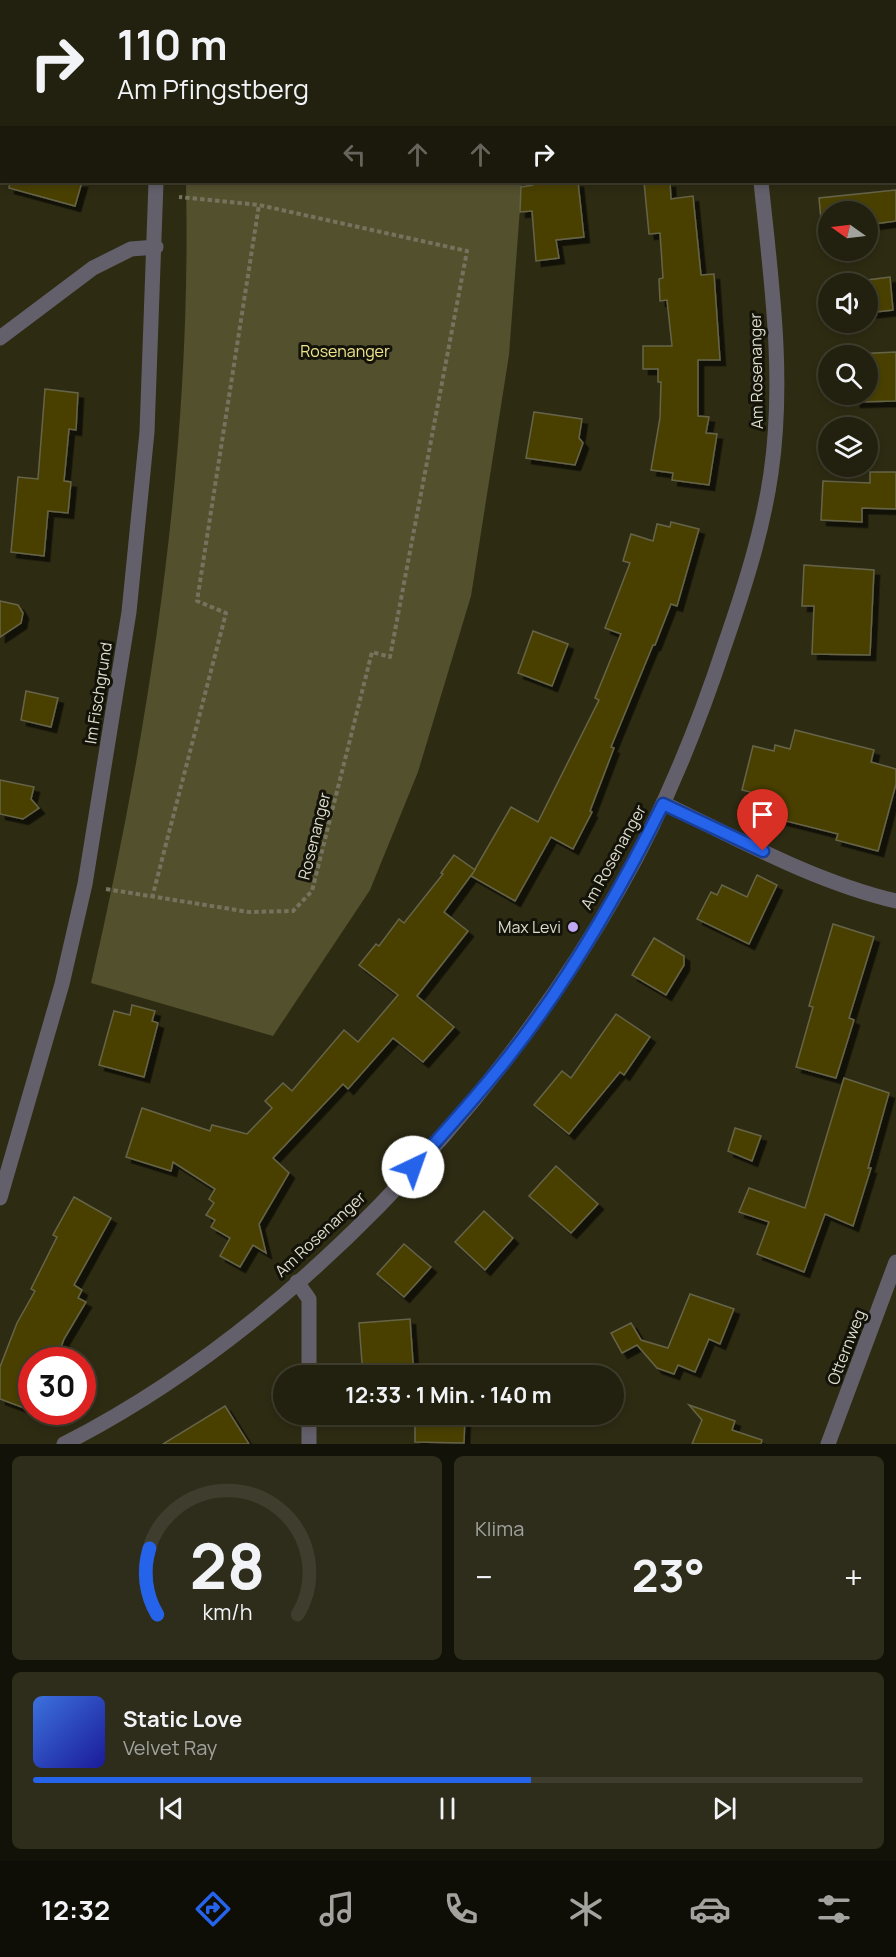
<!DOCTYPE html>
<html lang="de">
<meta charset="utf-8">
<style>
:root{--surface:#22200e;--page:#2e2d1c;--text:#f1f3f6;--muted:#a2a39e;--line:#3f3e2e;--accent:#2563eb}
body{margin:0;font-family:Manrope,sans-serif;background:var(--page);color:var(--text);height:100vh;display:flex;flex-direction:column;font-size:22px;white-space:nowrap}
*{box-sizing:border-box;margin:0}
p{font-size:20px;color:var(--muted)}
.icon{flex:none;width:33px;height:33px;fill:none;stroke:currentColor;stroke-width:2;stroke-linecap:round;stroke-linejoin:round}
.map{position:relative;height:1444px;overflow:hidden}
.details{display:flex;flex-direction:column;gap:12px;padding:12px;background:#131208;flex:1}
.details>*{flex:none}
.guide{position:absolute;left:0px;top:0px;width:897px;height:183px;box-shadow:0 3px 9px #0003,0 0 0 2px var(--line);background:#22200e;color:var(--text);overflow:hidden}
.needle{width:39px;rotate:284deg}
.fabs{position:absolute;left:818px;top:201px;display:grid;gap:12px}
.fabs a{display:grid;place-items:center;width:60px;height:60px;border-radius:50%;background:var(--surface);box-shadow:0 3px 9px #0003,0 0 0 2px var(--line);font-size:30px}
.speed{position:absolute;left:18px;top:1347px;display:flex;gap:12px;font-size:30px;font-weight:700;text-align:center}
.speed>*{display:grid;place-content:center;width:78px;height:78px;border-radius:50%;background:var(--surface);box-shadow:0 3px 9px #0003,0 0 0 2px var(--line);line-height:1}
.speed .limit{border:9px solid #d22;background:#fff;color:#111}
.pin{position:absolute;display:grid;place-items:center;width:51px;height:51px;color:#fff;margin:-62px -26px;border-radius:50% 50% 50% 0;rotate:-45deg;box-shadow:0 0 6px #0007}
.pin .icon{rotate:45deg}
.me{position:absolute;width:66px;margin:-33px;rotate:42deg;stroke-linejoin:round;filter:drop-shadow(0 0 4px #0008)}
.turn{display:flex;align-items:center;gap:21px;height:126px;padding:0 18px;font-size:27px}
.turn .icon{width:78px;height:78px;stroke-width:2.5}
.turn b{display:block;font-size:42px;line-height:51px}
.lanes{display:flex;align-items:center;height:57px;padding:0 18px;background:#0003;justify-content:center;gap:30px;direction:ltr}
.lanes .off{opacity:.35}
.big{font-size:45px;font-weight:700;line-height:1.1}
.details .tile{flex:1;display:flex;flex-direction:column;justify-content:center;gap:9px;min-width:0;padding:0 21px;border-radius:9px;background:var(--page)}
.details .dial{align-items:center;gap:0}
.dial svg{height:156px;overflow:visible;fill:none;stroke:var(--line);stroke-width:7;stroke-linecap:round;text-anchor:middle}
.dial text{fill:var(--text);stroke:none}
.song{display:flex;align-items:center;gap:18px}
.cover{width:72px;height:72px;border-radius:9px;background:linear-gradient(135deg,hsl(220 70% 55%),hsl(240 70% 35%))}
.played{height:6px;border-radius:3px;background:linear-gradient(90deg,var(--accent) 60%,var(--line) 60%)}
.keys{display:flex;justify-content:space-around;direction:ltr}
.heat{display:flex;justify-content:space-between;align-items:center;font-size:33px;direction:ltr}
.details .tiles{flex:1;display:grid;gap:12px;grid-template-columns:1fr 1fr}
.tile:last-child{grid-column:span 2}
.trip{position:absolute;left:273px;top:1365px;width:351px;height:60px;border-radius:30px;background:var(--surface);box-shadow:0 3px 9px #0003,0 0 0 2px var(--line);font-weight:700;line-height:60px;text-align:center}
.dock{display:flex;height:96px;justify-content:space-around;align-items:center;background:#0e0d06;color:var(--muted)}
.dock .icon{width:42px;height:42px}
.dock .active{color:var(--accent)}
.dock b{font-size:27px;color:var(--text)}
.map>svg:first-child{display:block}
.green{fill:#53502e}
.building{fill:#484100;stroke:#666449;stroke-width:1.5;filter:url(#shadow)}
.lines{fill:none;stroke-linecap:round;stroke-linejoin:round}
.path{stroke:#75735e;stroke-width:4;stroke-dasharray:4.5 3;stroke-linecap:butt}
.minor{stroke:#63606b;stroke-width:15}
.route-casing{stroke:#184099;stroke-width:15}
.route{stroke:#2563eb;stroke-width:10}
.poi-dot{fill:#c0a8f3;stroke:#141309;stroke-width:2}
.labels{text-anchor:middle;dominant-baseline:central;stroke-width:6;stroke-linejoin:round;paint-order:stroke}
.park-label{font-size:16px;fill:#eee58d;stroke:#141309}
.street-label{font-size:16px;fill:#dddccd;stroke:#141309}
.poi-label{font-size:16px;fill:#dddccd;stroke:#141309;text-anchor:end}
</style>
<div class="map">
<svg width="896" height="1444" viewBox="0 0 896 1444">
<defs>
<filter id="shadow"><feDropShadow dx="5.5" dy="5.5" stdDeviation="0" flood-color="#0009"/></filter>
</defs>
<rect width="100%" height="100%" fill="#2e2b13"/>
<path class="green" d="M 186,182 L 522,182 L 509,355 L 471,596 L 418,772 L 370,890 L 273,1036 L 91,983 C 151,721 192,451 186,182 Z"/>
<g class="building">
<path d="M 10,182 L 82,182 L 75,206 L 9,188 Z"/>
<path d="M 533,182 L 578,182 L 584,237 L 556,240 L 559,258 L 536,261 L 532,211 L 520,212 L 521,187 L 533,185 Z"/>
<path d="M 644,182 L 670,182 L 671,199 L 693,196 L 701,275 L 714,274 L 720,360 L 698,360 L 698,416 L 709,417 L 706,433 L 717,434 L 709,485 L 672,480 L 673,473 L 651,470 L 660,418 L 661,382 L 658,382 L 658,369 L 643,369 L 643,346 L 672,346 L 667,300 L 660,301 L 659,279 L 663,278 L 660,233 L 649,234 Z"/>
<path d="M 896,190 L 896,221 L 867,225 L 867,212 L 828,212 L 828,229 L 822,230 L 819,198 Z"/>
<path d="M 890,277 L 893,310 L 867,313 L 867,280 Z"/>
<path d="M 896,352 L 896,401 L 855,402 L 855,394 L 867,394 L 867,356 L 853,354 Z"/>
<path d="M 45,389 L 78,393 L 76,430 L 69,429 L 64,481 L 71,482 L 68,513 L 48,511 L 44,556 L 11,552 L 18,477 L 38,479 Z"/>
<path d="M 534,412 L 582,419 L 579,438 L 583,443 L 575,465 L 526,458 Z"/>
<path d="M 870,472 L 896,472 L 896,509 L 862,508 L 862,522 L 821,520 L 823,481 L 870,483 Z"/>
<path d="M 671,522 L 699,529 L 677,606 L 671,604 L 655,645 L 653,645 L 611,747 L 614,748 L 590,811 L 592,812 L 573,849 L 551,837 L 515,901 L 471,876 L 511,807 L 538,822 L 599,700 L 595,698 L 621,634 L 605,628 L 630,563 L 623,561 L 631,534 L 653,541 L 657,524 L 670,527 Z"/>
<path d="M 804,565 L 874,570 L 870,655 L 812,654 L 814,606 L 802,606 Z"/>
<path d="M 0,601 L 18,605 L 23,613 L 21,623 L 0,637 Z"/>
<path d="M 533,631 L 568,644 L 552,686 L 518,673 Z"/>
<path d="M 26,691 L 58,698 L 51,727 L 21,720 Z"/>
<path d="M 795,730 L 874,750 L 871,762 L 896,769 L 896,784 L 878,851 L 836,840 L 838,834 L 774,818 L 778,799 L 742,790 L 753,746 L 774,751 L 775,745 L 790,749 Z"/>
<path d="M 0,780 L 34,787 L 31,799 L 39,808 L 23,819 L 0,814 Z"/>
<path d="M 454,855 L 475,870 L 444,912 L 468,931 L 417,996 L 454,1027 L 423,1062 L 393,1038 L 348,1089 L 343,1084 L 273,1158 L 289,1173 L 259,1224 L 266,1253 L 253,1245 L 240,1267 L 220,1256 L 230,1238 L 211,1227 L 215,1220 L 206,1215 L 214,1203 L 209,1199 L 215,1189 L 173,1162 L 171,1171 L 126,1157 L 142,1108 L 210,1131 L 212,1125 L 247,1134 L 272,1108 L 265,1101 L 283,1083 L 292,1091 L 344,1030 L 358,1042 L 398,995 L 359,965 L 376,944 L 379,946 L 399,919 L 404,923 L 443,874 L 441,873 Z"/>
<path d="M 757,875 L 777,885 L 749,944 L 697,919 L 711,892 L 717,895 L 722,885 L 747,897 Z"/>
<path d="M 833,924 L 874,937 L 849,1018 L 854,1020 L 836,1078 L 796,1067 L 813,1007 L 809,1006 Z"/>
<path d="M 654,938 L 684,956 L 684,965 L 666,995 L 632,975 Z"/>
<path d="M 132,1005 L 155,1011 L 152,1021 L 158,1023 L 144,1077 L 99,1065 L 114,1011 L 130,1015 Z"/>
<path d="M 616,1014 L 650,1037 L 624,1075 L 620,1072 L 569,1134 L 534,1105 L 562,1071 L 571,1078 Z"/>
<path d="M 844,1078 L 889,1093 L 868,1168 L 871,1168 L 853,1226 L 825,1214 L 804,1272 L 757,1254 L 769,1222 L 739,1212 L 749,1188 L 805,1208 Z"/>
<path d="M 735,1128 L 761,1136 L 752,1161 L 728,1151 Z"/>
<path d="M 556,1166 L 598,1204 L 571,1233 L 529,1196 Z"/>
<path d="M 74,1197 L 111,1218 L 74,1285 L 82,1290 L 78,1298 L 86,1302 L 64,1339 L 56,1360 L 32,1360 L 32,1398 L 27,1409 L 0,1399 L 0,1367 L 17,1323 L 35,1291 L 31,1289 L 57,1237 L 53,1235 Z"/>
<path d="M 484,1211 L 513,1238 L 485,1270 L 455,1242 Z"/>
<path d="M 404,1244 L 431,1267 L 404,1297 L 377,1274 Z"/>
<path d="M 690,1294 L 734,1309 L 720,1344 L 709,1339 L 695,1372 L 678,1365 L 674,1374 L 657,1368 L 637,1345 L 622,1353 L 611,1333 L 631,1323 L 641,1340 L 668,1348 Z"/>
<path d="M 410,1319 L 414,1376 L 363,1376 L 359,1323 Z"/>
<path d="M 689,1405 L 735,1421 L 732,1430 L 762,1440 L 761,1444 L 692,1444 L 702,1420 Z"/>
<path d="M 225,1406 L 249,1444 L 163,1444 Z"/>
<path d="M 415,1414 L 465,1414 L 464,1443 L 415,1442 Z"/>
</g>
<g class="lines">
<g class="path">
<path d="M 106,889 L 249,912 L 293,911 L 312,891 L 372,652 L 390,657 L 467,251 L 259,205 L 179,197"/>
<path d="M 152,898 L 226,613 L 197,601 L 259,205"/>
</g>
<g class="minor">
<path d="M 152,0 L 152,2"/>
<path d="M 743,0 L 743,2"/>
<path d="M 0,338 L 93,268 L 131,249 L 156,247"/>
<path d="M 663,803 C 738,839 815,882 896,901"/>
<path d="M 0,1198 L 62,984 L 85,884 L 129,612 L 147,432 L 156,182"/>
<path d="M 297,1282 L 309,1299 L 309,1376"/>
<path d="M 64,1444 C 289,1329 494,1109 618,891 C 663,813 697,729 725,644 C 744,589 763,530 771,473 C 785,376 771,278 761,182"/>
<path d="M 309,1444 L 309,1414"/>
<path d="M 828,1444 L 896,1262"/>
</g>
</g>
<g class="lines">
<defs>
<path id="route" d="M 413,1167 C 445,1132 476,1097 506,1060 C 568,982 619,893 663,804 L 763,851"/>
</defs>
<use href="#route" class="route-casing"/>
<use href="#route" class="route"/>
</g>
<circle class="poi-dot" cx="573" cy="927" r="6"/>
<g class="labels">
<g class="park-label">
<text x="345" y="351">Rosenanger</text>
</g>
<g class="street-label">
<text transform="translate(756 371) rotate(-91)">Am Rosenanger</text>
<text transform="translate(98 693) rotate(-81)">Im Fischgrund</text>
<text transform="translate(314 836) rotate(-76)">Rosenanger</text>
<text transform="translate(613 857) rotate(-61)">Am Rosenanger</text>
<text transform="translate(320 1234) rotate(-43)">Am Rosenanger</text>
<text transform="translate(846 1347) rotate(-69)">Otternweg</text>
</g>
<g class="poi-label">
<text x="561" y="927">Max Levi</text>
</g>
</g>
</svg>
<div class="fabs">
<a><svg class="needle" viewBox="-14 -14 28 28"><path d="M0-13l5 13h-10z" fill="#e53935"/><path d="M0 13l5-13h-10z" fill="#a2a39e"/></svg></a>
<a><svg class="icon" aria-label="sound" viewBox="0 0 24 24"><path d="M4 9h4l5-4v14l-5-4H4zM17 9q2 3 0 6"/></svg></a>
<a><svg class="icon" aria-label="search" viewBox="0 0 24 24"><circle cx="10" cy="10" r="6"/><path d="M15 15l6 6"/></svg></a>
<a><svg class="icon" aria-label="layers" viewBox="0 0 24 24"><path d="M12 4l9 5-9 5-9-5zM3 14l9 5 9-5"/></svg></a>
</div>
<div class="speed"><div class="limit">30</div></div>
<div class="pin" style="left:763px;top:851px;background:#d93025"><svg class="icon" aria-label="arrive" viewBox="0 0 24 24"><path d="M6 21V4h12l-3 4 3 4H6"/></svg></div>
<svg class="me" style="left:413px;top:1167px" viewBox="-20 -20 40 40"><circle r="19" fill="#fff"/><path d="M0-13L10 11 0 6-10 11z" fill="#2563eb"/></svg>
<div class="trip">12:33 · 1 Min. · 140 m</div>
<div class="guide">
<div class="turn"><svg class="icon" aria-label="right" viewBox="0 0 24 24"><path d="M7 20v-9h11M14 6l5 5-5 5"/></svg><div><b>110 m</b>Am Pfingstberg</div></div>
<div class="lanes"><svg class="icon off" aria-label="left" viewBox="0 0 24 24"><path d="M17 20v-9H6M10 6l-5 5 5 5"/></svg><svg class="icon off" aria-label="ahead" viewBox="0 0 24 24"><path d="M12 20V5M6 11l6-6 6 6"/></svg><svg class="icon off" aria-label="ahead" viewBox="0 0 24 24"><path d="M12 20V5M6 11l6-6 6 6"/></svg><svg class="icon" aria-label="right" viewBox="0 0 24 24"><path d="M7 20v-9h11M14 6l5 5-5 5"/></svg></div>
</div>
</div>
<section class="details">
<div class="tiles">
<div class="tile dial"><svg viewBox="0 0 100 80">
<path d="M14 69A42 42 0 1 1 86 69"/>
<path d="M14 69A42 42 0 0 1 10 35" stroke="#2563eb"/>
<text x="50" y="56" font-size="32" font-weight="700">28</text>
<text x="50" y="72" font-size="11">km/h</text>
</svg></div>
<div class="tile"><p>Klima</p>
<div class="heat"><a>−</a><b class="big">23°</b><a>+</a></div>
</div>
<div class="tile">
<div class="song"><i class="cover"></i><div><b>Static Love</b><p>Velvet Ray</p></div></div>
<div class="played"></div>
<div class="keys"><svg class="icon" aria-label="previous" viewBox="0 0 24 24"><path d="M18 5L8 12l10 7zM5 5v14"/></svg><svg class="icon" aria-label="pause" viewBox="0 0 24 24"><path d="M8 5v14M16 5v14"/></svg><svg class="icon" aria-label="next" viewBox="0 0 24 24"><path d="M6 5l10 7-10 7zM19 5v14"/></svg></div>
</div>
</div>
</section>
<nav class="dock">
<b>12:32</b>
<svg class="icon active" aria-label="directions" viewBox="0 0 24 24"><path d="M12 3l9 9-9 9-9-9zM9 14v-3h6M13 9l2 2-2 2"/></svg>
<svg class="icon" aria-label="music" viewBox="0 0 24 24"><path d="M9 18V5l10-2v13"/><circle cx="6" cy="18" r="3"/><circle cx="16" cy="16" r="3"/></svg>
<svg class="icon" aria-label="phone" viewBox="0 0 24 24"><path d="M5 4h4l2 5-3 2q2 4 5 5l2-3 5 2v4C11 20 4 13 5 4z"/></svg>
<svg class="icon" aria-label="climate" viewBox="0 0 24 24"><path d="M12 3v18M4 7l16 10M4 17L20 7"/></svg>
<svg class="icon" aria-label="car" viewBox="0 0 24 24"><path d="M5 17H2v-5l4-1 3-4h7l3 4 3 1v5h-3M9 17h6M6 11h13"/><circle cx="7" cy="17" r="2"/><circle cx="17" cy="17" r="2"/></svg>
<svg class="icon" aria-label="filters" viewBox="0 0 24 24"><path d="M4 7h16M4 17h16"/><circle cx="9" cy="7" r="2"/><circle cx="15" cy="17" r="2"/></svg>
</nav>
